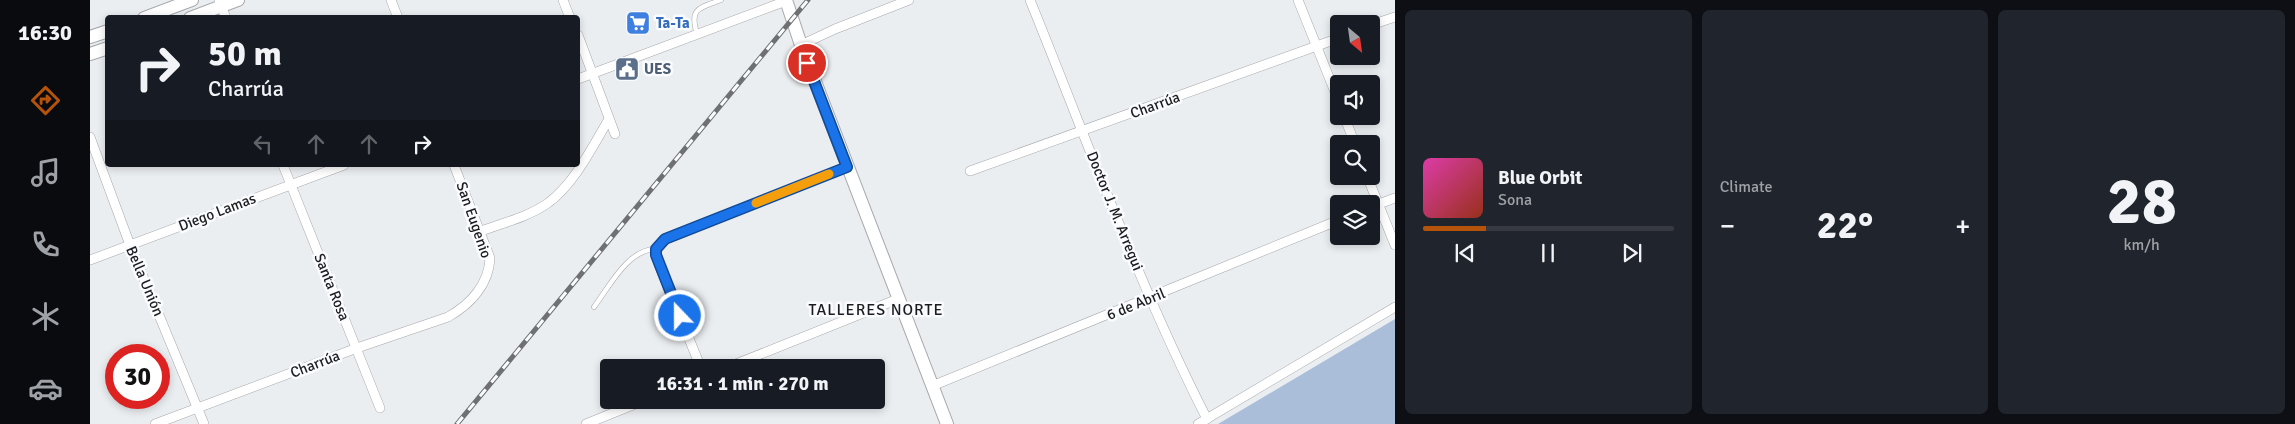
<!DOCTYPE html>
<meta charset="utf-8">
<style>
:root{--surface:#171b24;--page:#20242c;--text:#f1f3f6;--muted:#9ea1a6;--line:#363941;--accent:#b45309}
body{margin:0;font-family:Signika,sans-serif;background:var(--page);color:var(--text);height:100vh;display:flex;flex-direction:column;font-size:19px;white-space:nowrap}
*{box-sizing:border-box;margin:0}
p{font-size:16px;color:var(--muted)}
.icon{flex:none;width:28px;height:28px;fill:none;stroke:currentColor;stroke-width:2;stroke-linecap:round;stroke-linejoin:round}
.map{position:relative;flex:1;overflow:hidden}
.panel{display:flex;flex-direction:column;gap:10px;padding:10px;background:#0d0f14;width:900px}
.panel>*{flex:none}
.hud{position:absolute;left:15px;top:15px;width:475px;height:152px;border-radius:5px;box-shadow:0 2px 8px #0003;background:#171b24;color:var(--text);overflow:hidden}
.needle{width:32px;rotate:151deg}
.buttons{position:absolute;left:1240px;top:15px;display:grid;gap:10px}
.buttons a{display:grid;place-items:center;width:50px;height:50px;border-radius:5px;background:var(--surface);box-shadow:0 2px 8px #0003;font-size:25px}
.speed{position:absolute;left:15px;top:344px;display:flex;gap:10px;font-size:25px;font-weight:700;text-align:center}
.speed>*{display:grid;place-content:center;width:65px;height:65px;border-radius:50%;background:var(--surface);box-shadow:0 2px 8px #0003;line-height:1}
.speed .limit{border:8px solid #d22;background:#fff;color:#111}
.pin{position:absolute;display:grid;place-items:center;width:42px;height:42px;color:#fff;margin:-21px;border:2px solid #fff;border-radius:50%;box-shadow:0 1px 5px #0007}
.me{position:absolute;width:55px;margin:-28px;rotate:338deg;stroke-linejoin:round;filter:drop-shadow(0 0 4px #0008)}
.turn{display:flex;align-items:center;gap:18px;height:105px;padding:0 20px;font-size:22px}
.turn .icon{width:65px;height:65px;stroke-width:2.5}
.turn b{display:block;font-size:35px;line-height:42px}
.lanes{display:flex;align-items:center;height:48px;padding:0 20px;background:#0003;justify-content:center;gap:25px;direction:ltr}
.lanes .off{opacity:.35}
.big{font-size:38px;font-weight:800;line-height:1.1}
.panel .card{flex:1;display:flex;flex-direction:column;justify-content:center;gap:8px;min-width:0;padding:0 18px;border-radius:8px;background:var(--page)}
.panel .dial{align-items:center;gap:0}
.dial b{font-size:65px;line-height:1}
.song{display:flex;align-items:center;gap:15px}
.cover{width:60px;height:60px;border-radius:8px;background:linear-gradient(135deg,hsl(320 70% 55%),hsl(10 70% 35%))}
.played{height:5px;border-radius:2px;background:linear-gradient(90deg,var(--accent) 25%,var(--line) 25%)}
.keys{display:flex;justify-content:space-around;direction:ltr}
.heat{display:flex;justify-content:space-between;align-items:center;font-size:28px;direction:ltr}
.panel .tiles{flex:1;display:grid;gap:10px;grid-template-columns:repeat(3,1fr)}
.trip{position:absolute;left:510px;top:359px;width:285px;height:50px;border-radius:5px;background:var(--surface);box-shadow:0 2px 8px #0003;font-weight:800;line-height:50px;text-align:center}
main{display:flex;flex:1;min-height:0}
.tab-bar{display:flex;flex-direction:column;width:90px;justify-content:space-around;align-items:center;background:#090b0e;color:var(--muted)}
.tab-bar .icon{width:35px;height:35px}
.tab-bar .current{color:var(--accent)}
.tab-bar b{font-size:22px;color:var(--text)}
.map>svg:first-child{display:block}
.green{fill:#aabed9}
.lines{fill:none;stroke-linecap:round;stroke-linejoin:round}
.lane-casing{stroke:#a6a8ac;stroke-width:5.5}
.street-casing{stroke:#a6a8ac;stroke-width:10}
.secondary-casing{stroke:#a6a8ac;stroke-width:14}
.lane{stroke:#fff;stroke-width:4.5}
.street{stroke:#fff;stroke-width:9}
.secondary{stroke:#fff;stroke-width:12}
.rail-casing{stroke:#6e7072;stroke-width:5}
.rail{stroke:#f9fbfe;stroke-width:3;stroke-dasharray:9;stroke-linecap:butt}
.route-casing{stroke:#114b97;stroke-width:12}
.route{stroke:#1a73e8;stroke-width:9}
.slow{stroke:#f59e0b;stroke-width:9}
.labels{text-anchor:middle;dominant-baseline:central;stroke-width:5;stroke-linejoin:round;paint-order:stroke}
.shop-label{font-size:15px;font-weight:bold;fill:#366cbe;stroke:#f9fbfe;text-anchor:start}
.service-label{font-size:15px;font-weight:bold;fill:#4e5e75;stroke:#f9fbfe;text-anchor:start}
.street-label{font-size:15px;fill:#1b1c1d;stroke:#f9fbfe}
.neighbourhood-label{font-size:16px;letter-spacing:1px;fill:#1b1c1d;stroke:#f9fbfe}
</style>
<main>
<nav class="tab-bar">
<b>16:30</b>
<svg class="icon current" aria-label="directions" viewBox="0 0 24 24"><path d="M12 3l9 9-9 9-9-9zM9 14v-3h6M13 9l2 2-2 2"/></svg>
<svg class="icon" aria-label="music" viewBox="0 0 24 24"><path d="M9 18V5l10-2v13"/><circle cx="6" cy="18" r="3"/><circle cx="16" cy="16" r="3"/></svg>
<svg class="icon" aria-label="phone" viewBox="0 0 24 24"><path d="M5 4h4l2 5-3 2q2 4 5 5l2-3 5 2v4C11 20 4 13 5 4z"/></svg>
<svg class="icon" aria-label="climate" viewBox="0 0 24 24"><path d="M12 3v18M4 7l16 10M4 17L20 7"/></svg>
<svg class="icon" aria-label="car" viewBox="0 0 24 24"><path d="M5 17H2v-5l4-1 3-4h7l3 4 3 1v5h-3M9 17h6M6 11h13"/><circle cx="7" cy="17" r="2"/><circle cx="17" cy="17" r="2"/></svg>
</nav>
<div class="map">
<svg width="1305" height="424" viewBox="0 0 1305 424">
<rect width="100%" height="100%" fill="#ebeef1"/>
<path class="green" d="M 1305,319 L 1305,424 L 1128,424 Z"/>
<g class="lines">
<defs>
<g id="lane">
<path d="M 607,34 C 599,8 609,8 631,0"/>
<path d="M 504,307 C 519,287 538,249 566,249"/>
</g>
<g id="street">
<path d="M 129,0 L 136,18"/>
<path d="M 301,0 L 308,18"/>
<path d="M 473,0 L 480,18"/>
<path d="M 940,0 C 997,140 1048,284 1117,419"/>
<path d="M 1208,0 L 1249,102"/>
<path d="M 1281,25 L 1305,17"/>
<path d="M 488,35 L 525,134"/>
<path d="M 711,45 L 745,29 L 819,0"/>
<path d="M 488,79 L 696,1"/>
<path d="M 1254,116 L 1265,144"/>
<path d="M 0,137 L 40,245 L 114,424"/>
<path d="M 193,165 L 290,408"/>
<path d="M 880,171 L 1249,38"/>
<path d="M 1277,176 L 1305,245"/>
<path d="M 1281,207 L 1305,198"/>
<path d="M 391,231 C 413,223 438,217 458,203 C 485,183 502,147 519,119"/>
<path d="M 0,260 L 254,165"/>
<path d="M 611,368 L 569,265 C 566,253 565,248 575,239 L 757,167"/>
<path d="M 636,368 L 808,299"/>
<path d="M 842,386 L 1249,220"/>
<path d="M 65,424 L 267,348 L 358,317 C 381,304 399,284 400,258 L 364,165"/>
<path d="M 496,424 L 555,400"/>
<path d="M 1108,424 L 1305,307"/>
</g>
<g id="secondary">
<path d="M 696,0 L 711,45 L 857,424"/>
<path d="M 54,18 L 102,0"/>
<path d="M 100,18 L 148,0"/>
<path d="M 0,37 L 18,31"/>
<path d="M 0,54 L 18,48"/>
</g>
</defs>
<use href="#lane" class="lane-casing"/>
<use href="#street" class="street-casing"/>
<use href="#secondary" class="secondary-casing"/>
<use href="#lane" class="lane"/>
<use href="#street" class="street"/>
<use href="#secondary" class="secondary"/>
<defs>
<path id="rail" d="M 367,424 L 718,0"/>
</defs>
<use href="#rail" class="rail-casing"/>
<use href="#rail" class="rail"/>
</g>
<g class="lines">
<defs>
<path id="route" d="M 590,316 L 566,255 L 566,249 L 575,239 L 757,167 L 717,63"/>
</defs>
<use href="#route" class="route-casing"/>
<use href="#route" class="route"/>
<path class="slow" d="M 666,203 L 739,174"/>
</g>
<defs>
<symbol id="supermarket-square" viewBox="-11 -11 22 22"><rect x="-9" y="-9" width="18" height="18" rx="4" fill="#3f7fe0" stroke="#f9fbfe"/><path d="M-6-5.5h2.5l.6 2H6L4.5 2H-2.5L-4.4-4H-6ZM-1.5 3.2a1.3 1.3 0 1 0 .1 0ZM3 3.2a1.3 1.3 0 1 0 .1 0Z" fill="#fff"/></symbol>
<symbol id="civic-square" viewBox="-11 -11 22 22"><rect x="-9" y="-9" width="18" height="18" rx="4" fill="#5c6f8a" stroke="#f9fbfe"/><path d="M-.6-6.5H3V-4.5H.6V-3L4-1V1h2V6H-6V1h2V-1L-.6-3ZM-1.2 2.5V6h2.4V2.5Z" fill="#fff"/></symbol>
</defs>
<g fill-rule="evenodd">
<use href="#supermarket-square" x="534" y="9" width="28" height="28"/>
<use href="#civic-square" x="523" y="55" width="28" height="28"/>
</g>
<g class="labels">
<g class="shop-label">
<text x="566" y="23">Ta-Ta</text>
</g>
<g class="service-label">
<text x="554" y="69">UES</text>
</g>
<g class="street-label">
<text transform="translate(1065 105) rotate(-20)">Charrúa</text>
<text transform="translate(1025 211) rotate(68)">Doctor J. M. Arregui</text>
<text transform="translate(127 212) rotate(-21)">Diego Lamas</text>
<text transform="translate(384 220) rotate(71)">San Eugenio</text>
<text transform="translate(55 281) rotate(67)">Bella Unión</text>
<text transform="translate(242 287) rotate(68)">Santa Rosa</text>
<text transform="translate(1046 304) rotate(-22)">6 de Abril</text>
<text transform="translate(225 364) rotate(-21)">Charrúa</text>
</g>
<g class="neighbourhood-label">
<text x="786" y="310">TALLERES NORTE</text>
</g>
</g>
</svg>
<div class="buttons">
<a><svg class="needle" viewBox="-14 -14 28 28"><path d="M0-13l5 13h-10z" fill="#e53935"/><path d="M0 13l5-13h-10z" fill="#9ea1a6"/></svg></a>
<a><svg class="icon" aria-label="sound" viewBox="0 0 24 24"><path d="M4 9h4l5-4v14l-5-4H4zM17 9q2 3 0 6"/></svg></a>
<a><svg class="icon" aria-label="search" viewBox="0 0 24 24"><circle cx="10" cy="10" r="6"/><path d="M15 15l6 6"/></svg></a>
<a><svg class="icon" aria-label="layers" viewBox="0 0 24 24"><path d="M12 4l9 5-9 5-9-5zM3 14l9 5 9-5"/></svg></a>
</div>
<div class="speed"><div class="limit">30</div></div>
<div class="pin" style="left:717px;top:63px;background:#d93025"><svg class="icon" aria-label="arrive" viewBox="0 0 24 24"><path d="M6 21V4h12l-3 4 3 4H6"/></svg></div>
<svg class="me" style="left:590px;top:316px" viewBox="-20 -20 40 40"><circle r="17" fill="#1a73e8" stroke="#fff" stroke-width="3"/><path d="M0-11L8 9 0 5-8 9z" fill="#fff"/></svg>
<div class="trip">16:31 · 1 min · 270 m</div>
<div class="hud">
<div class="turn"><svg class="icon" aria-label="right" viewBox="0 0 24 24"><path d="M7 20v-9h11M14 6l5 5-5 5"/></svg><div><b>50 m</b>Charrúa</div></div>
<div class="lanes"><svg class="icon off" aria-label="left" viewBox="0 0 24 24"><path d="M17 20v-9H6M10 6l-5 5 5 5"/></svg><svg class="icon off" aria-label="ahead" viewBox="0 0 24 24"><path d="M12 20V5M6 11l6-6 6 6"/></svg><svg class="icon off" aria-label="ahead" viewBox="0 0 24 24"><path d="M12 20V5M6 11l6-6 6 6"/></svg><svg class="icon" aria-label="right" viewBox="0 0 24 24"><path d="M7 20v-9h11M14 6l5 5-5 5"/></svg></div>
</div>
</div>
<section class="panel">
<div class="tiles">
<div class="card">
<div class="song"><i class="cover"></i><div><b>Blue Orbit</b><p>Sona</p></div></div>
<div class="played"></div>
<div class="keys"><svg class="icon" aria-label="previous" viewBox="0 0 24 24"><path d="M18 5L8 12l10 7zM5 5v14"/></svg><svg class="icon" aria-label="pause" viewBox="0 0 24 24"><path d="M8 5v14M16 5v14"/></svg><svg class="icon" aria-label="next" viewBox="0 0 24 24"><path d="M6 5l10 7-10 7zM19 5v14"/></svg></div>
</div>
<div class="card"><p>Climate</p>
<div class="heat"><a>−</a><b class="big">22°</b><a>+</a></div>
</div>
<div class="card dial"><b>28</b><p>km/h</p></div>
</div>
</section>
</main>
